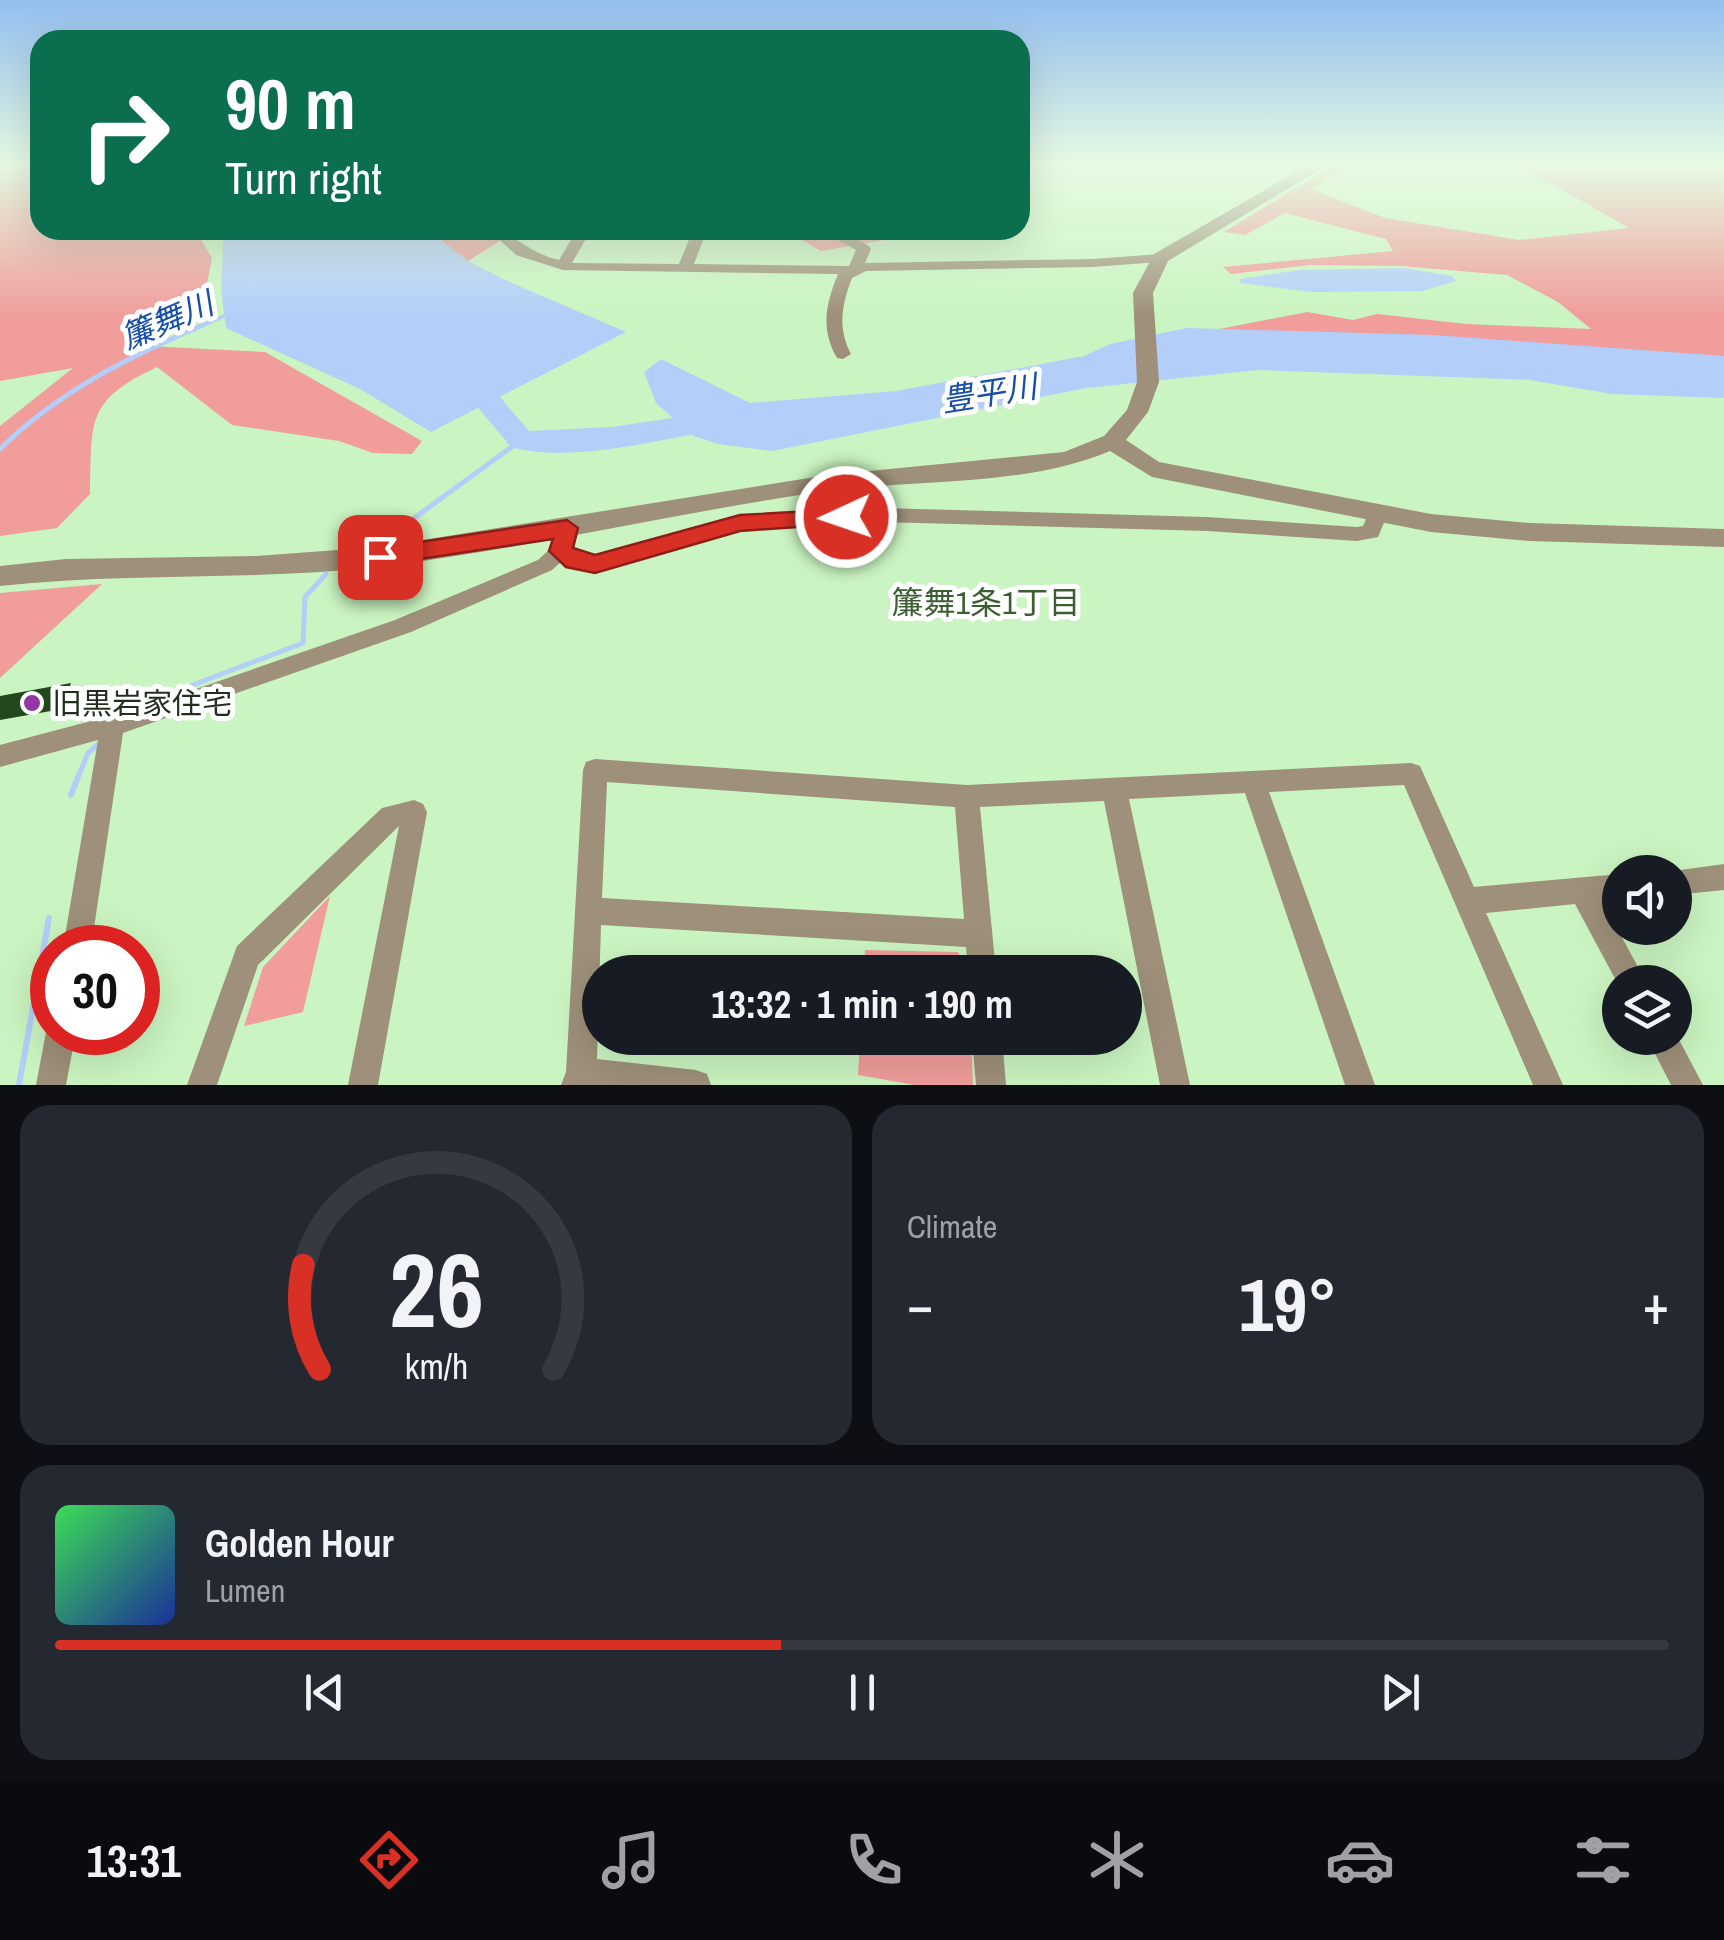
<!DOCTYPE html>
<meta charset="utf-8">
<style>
:root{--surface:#171b24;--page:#242831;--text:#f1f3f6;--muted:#9ea1a6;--line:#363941;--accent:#d93025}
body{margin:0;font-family:"Archivo Narrow","Noto Sans JP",sans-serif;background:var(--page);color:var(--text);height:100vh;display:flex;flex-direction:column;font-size:38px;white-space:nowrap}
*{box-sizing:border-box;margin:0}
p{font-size:32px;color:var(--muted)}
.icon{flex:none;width:55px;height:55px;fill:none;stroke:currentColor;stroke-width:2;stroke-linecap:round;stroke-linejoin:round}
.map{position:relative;height:1085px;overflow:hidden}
.drawer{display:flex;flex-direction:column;gap:20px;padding:20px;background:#0d0f14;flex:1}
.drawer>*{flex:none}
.guide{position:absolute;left:30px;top:30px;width:1000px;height:210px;border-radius:30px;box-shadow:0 10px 40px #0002;background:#0b6e4f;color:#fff;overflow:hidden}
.tools{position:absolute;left:1602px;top:855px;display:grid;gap:20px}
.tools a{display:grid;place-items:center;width:90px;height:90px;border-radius:50%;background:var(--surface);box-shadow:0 10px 40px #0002;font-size:50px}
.speed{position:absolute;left:30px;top:925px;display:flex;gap:20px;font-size:50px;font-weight:700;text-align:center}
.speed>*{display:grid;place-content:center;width:130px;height:130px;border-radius:50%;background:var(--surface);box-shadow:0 10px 40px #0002;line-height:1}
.speed .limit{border:15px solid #d22;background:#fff;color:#111}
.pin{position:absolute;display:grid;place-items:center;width:85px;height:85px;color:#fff;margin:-42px;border-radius:20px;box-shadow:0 5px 15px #0006}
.me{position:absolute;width:110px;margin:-55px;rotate:267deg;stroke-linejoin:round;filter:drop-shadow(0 0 8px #0008)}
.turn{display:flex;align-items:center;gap:35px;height:210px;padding:0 30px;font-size:45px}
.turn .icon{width:130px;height:130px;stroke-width:2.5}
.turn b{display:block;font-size:70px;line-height:85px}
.big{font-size:75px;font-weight:800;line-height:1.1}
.drawer .widget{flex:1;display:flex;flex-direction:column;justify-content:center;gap:15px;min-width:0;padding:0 35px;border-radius:30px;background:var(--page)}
.drawer .dial{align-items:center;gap:0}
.dial svg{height:260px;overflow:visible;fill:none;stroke:var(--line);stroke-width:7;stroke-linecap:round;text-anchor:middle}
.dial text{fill:var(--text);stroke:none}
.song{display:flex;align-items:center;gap:30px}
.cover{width:120px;height:120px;border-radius:15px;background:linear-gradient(135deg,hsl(130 70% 55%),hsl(230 70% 35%))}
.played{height:10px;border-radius:5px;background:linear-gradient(90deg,var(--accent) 45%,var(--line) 45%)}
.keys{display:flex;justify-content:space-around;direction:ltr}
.heat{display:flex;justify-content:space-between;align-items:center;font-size:55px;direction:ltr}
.drawer .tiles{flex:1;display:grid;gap:20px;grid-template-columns:1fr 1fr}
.widget:last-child{grid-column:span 2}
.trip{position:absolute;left:582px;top:955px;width:560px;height:100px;border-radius:50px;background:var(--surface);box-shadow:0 10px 40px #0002;font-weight:800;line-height:100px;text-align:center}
.dock{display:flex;height:160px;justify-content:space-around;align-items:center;background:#090b0e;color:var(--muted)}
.dock .icon{width:70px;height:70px}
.dock .selected{color:var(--accent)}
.dock b{font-size:45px;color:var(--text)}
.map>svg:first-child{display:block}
.green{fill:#f09d9c}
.water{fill:#b3cef9}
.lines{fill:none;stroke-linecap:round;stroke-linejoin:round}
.stream-far2{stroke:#b3cef9;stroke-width:4}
.stream-far1{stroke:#b3cef9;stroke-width:5}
.stream{stroke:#b3cef9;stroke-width:6}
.river{fill:#b3cef9;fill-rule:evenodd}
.building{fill:#24481d}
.minor{fill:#9e907a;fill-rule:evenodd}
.tertiary{fill:#9e907a;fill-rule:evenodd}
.route{fill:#d93025;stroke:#8d1f18;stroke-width:2.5}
.poi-dot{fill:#9138a4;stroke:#fff;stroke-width:4}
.labels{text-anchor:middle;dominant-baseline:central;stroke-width:10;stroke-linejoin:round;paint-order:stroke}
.poi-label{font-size:30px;fill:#1f2f1c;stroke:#fff;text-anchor:start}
.water-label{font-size:32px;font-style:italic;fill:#164ea9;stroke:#fff}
.neighbourhood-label{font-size:32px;fill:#3b5f33;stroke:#fff}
</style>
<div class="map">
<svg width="1724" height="1085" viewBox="0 0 1724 1085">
<rect width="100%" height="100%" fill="#caf4c1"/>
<g class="green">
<path d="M 0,164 L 40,164 L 40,230 L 195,230 L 212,258 L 200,319 L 146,346 L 265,352 L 422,441 L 412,454 L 373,453 L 339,441 L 232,425 L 157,367 C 85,401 92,421 90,494 L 57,528 L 0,536 L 0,426 L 73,368 L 0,381 Z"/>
<path d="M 1336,164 L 1350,164 L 1311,189 L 1385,218 L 1519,240 L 1629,228 L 1517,164 L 1724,164 L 1724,366 L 1168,339 L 1307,312 L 1353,320 L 1377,314 L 1466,324 L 1591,329 L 1558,302 L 1507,275 L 1401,266 L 1310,265 L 1231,274 L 1223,267 L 1393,251 L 1386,239 L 1285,213 L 1245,235 L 1224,232 Z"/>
<path d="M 427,230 L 517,230 L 468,261 Z"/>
<path d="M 784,230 L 907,230 L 908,236 L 821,251 Z"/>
<path d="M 102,584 L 0,678 L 0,593 Z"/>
<path d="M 330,896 L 303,1012 L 244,1026 L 263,967 Z"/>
<path d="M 865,950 L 958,952 L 969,972 L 864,972 Z"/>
<path d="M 860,1038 L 971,1038 L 973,1085 L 915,1085 L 858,1075 Z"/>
</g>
<g class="water">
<path d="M 224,230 L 427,230 L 468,261 L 503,279 L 626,332 L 431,432 L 360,389 L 226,328 L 221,290 Z"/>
<path d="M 1405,268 L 1452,276 L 1456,281 L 1422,291 L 1312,292 L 1241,283 L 1240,279 L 1298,270 Z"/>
<path d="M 1187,328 L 1434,335 L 1724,356 L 1724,398 L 1612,394 L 1530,380 L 1258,370 L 1086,388 L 772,451 L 718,444 L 694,436 L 656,403 L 644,372 L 661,359 L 750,403 L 896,391 L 1084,356 L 1110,344 Z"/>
</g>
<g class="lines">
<path class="stream-far2" d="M 199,327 L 228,314"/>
<g class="stream-far1">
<path d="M 0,449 C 59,391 129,357 205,324"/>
<path d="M 349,548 L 374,528 L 406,524 L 521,440"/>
<path d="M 140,710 L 151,701 L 303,643 L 305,597 L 326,574"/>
<path d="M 78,777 L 88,753 L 101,742"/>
</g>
<g class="stream">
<path d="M 71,795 L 79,774"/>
<path d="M 19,1085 L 49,918"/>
</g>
<path class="river" d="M 460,360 L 470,362 L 529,431 L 612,427 L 725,410 L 735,412 L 739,419 L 735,426 L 725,428 C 662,439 572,464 511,447 L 450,374 L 446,368 L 450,362 Z"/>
</g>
<path class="building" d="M 71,683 L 62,709 L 0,720 L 0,696 Z"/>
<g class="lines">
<g class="minor">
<path d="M 489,230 C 511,230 530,254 559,260 L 577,230 L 591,230 L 572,263 L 679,264 L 693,230 L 707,230 L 694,264 L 849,266 L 856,250 L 819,230 L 840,230 L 869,246 L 871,249 L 865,263 L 1092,259 L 1160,254 L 1167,258 L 1160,262 L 1092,267 L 866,271 L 852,278 C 842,304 837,328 851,354 L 843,359 L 837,358 C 820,329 826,303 838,274 L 563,270 L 516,255 Z"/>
<path d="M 1378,506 L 1388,513 L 1378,537 L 1357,541 L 1207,531 L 881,522 L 740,530 L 595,572 L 574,569 L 561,562 L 552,570 L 411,632 L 123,733 L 91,948 L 63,948 L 98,740 L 0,767 L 0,745 L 144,707 L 395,620 L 538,560 L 552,547 L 557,533 L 564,531 L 574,538 L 572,548 L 579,554 L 595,556 L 740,516 L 881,508 L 1207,517 L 1357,527 L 1363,526 L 1371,508 Z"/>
<path d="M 595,759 L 967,785 L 1411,763 L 1420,766 L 1474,887 L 1620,874 L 1620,900 L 1603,902 L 1646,982 L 1620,982 L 1620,988 L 1575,904 L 1486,913 L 1563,1085 L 1533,1085 L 1404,785 L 1269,792 L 1375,1085 L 1345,1085 L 1245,793 L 1129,799 L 1190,1085 L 1160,1085 L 1104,801 L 980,807 L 996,972 L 968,972 L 966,947 L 601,925 L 597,1059 L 696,1070 L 707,1074 L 711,1085 L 561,1085 L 566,1072 L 583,770 L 586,762 ZM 607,782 L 955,807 L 964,919 L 602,898 Z"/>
<path d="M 414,800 L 423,804 L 427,812 L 378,1085 L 348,1085 L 399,826 L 258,965 L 217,1085 L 187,1085 L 237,946 L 382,808 Z"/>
<path d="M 1724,864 L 1724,890 L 1675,895 L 1675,872 L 1666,872 Z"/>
<path d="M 52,1021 L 52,1032 L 76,1032 L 66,1085 L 36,1085 L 46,1032 Z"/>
<path d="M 1675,1032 L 1703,1085 L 1671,1085 L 1647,1038 L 1675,1038 Z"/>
<path d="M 972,1038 L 1002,1038 L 1006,1085 L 976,1085 Z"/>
</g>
<path class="tertiary" d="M 1310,164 L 1329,164 L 1168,261 L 1153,293 L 1159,382 L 1148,412 L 1126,440 L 1159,462 L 1431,514 L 1530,523 L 1724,529 L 1724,547 L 1530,541 L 1431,532 L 1152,477 L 1110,451 C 1025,487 918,479 827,491 C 677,512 528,549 378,567 C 252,581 126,572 0,586 L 0,566 L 66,559 L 256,556 L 379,547 L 828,475 L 1064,452 L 1104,436 L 1127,410 L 1137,382 L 1133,293 L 1154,254 Z"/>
</g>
<linearGradient id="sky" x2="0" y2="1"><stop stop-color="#93beef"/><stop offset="0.52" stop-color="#e7fae3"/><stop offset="1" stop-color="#e7fae3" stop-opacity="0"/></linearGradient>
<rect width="1724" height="316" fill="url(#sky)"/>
<path class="route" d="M 846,509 L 854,512 L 857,517 L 854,523 L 740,531 L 595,573 L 566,567 L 549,551 L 553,539 L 380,565 L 368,557 L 380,548 L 567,520 L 578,528 L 573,548 L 595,555 L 740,515 Z"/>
<circle class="poi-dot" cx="32" cy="703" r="10"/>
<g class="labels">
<g class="poi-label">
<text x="52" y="703">旧黒岩家住宅</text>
</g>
<g class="water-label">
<text transform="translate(167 320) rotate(-23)">簾舞川</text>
<text transform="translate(989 393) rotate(-9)">豊平川</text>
</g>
<g class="neighbourhood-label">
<text x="986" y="602">簾舞1条1丁目</text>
</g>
</g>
</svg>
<div class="tools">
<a><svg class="icon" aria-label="sound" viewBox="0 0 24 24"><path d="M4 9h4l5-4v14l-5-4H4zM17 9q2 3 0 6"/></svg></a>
<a><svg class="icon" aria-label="layers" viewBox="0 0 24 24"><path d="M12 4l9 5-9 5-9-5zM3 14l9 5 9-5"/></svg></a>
</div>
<div class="speed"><div class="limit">30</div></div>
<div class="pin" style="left:380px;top:557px;background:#d93025"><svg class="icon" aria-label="arrive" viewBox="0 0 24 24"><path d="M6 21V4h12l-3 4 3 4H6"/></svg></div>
<svg class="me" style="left:846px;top:517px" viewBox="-20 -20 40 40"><circle r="17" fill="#d93025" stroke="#fff" stroke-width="3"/><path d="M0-11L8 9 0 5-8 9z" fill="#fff"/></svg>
<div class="trip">13:32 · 1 min · 190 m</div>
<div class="guide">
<div class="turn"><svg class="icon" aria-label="right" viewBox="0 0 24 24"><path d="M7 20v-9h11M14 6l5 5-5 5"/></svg><div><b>90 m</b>Turn right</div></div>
</div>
</div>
<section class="drawer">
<div class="tiles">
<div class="widget dial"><svg viewBox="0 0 100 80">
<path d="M14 69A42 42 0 1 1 86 69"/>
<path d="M14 69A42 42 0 0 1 9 37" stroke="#d93025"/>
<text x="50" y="56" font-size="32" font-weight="700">26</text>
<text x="50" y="72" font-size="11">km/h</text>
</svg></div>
<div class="widget"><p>Climate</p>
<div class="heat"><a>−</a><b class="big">19°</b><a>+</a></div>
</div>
<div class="widget">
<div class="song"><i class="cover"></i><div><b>Golden Hour</b><p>Lumen</p></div></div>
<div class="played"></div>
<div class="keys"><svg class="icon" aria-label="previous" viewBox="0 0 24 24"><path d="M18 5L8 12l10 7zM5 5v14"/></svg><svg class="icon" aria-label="pause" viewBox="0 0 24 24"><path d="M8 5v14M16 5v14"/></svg><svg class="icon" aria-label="next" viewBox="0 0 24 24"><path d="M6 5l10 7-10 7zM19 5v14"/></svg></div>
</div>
</div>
</section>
<nav class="dock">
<b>13:31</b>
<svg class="icon selected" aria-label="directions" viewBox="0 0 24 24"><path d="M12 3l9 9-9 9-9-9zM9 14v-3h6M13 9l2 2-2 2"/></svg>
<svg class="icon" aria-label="music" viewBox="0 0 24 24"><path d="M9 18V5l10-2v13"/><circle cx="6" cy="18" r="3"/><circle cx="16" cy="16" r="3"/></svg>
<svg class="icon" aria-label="phone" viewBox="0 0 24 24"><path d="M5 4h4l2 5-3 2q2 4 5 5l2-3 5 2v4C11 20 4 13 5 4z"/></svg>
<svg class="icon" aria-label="climate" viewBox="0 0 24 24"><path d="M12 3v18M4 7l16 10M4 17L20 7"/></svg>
<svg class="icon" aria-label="car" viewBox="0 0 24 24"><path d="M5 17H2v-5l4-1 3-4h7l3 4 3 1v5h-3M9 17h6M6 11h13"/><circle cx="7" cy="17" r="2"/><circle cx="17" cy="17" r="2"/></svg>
<svg class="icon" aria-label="filters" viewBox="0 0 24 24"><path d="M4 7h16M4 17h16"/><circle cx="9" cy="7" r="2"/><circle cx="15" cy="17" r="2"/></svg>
</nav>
